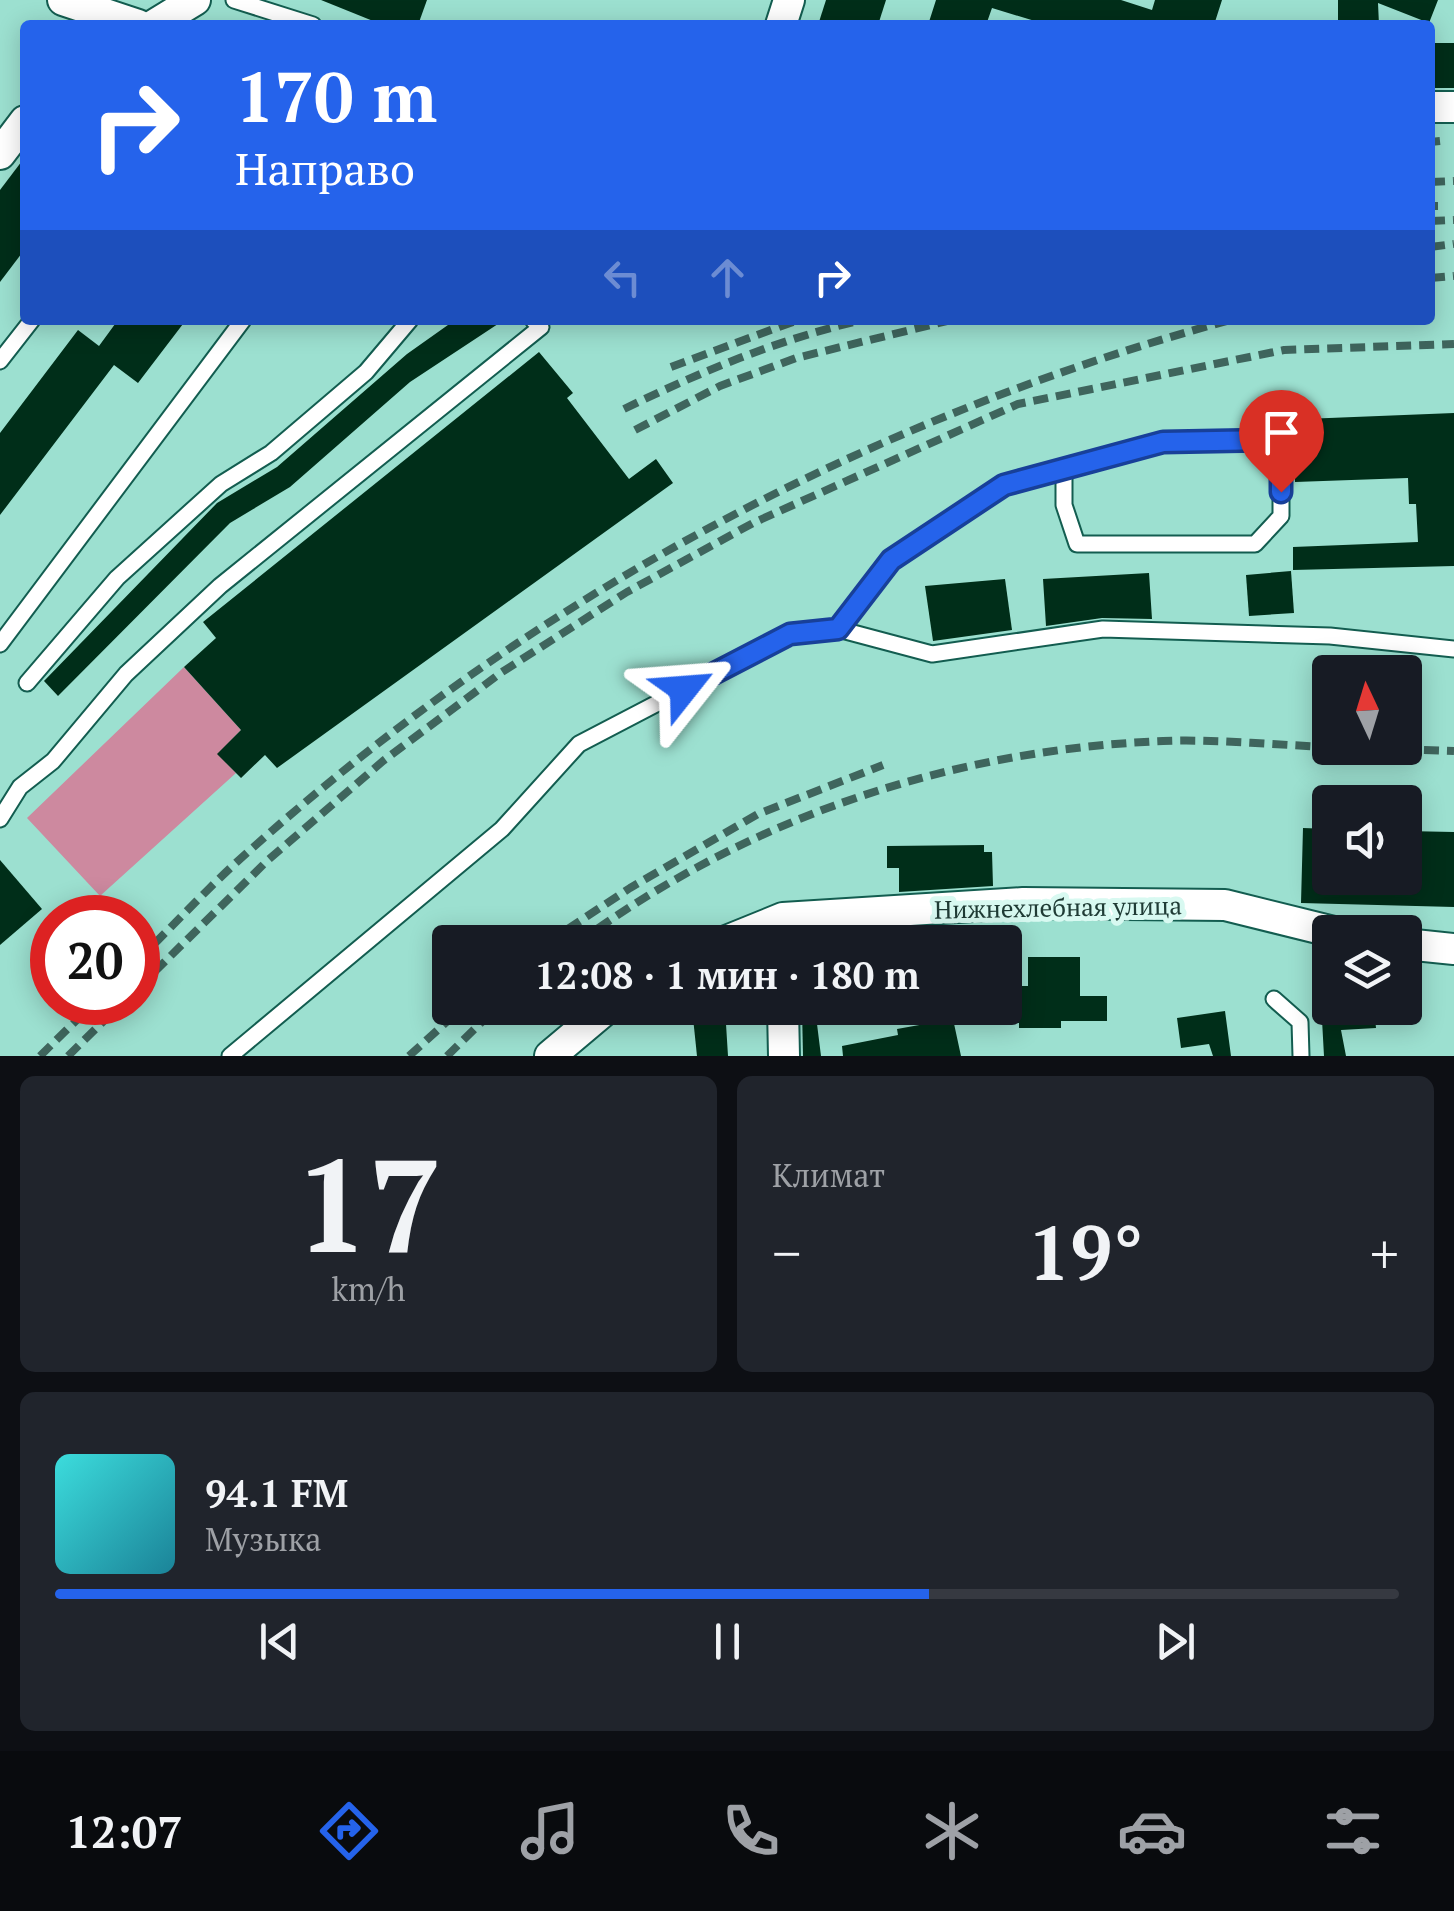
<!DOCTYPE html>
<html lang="ru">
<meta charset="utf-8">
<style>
:root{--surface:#171b24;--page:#20242c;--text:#f1f3f6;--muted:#9ea1a6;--line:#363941;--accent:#2563eb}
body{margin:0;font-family:"PT Serif",serif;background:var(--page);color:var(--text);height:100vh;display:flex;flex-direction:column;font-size:38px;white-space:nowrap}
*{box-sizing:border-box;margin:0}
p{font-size:32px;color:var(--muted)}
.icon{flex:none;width:55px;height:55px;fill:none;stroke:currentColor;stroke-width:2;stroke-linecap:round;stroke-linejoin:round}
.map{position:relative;height:1056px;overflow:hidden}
.details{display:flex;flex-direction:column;gap:20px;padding:20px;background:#0d0f14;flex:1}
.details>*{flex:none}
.guide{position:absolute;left:20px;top:20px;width:1415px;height:305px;border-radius:10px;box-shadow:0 5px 25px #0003;background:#2563eb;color:#fff;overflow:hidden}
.needle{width:65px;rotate:356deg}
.fabs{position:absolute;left:1312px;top:655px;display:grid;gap:20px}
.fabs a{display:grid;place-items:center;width:110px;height:110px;border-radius:10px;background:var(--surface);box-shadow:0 5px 25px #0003;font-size:50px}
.speed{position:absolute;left:30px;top:895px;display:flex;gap:20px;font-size:50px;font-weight:700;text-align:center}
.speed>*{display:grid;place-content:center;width:130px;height:130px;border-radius:50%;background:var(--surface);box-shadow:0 5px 25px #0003;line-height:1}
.speed .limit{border:15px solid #d22;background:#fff;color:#111}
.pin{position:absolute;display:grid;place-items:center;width:85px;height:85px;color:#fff;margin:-102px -42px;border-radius:50% 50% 50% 0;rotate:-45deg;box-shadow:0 0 10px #0007}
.pin .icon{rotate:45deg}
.me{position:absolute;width:110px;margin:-55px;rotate:62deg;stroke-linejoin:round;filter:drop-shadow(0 0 8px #0008)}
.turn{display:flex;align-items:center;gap:35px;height:210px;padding:0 50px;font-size:45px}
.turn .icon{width:130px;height:130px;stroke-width:2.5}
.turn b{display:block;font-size:70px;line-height:85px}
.lanes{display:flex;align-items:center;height:95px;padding:0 50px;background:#0003;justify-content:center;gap:50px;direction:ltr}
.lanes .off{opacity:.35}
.big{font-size:75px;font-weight:700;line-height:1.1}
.details .widget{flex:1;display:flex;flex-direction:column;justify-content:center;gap:15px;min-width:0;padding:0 35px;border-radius:15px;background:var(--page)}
.details .dial{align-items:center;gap:0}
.dial b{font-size:130px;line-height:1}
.song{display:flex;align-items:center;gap:30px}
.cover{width:120px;height:120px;border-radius:15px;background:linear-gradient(135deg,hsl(180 70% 55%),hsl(190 70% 35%))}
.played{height:10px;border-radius:5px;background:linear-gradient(90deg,var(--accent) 65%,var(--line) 65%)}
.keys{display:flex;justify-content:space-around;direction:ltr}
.heat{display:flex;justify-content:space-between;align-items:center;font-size:55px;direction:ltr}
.details .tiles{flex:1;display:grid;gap:20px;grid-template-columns:1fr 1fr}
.widget:last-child{grid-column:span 2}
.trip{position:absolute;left:432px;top:925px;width:590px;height:100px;border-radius:10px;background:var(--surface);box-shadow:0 5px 25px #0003;font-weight:700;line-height:100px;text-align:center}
.menu{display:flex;height:160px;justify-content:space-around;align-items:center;background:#090b0e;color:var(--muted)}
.menu .icon{width:70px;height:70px}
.menu .on{color:var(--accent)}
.menu b{font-size:45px;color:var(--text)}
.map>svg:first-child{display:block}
.green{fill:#cd899f}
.building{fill:#002e19}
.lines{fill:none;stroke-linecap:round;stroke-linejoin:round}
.service-casing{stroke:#135d50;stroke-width:19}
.minor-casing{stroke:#135d50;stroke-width:34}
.service{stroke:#fff;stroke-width:15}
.minor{stroke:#fff;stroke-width:30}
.rail{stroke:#3f655d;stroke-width:8;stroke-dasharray:15 8;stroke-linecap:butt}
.route-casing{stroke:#184099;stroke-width:25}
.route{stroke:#2563eb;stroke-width:18}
.labels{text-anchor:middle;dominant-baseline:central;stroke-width:10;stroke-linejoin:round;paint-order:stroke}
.street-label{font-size:25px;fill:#1f3b35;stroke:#d8f9f1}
</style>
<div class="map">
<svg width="1454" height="1056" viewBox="0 0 1454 1056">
<rect width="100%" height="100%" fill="#9ce0d0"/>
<path class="green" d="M 184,667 L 241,730 L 218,754 L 236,773 L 100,896 L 27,818 Z"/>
<g class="building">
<path d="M 321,0 L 427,0 L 418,25 L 383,25 Z"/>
<path d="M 826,0 L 886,0 L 878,25 L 818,25 Z"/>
<path d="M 936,0 L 1121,0 L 1152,10 L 1155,0 L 1222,0 L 1214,25 L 1048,25 L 992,8 L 986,25 L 928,25 Z"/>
<path d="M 1338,0 L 1438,0 L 1429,23 L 1378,3 L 1379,25 L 1338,25 Z"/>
<rect x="1430" y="43" width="24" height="45"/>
<path d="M 25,157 L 25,249 L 0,282 L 0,190 Z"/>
<path d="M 118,320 L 186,320 L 138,383 L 114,365 L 0,515 L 0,433 L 78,330 L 99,346 Z"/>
<path d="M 455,320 L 504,320 L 410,382 L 290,487 L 230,523 L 58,696 L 44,681 L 217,503 L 277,467 L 407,354 Z"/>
<path d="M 539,352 L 573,393 L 567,398 L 629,479 L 656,459 L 673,483 L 277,768 L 265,755 L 241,778 L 217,754 L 241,730 L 184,667 L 216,638 L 203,622 Z"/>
<path d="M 1454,413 L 1454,566 L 1293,570 L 1293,547 L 1418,542 L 1416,504 L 1409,504 L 1408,478 L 1295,482 L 1293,440 L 1305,440 L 1304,419 Z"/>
<path d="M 1291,571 L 1294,613 L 1249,616 L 1246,575 Z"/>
<path d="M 1149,573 L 1152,619 L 1102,618 L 1046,626 L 1043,579 Z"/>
<path d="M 1005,579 L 1012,630 L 933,641 L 925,586 Z"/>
<path d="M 1303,828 L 1330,829 L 1330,878 L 1405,878 L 1405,831 L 1454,832 L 1454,907 L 1301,903 Z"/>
<path d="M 984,845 L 984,852 L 992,852 L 993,886 L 899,892 L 899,868 L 887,868 L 887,846 Z"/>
<path d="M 0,860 L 42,909 L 0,945 Z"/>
<path d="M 1028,957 L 1080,957 L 1080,996 L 1107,996 L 1107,1021 L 1061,1021 L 1061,1028 L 1019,1028 L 1019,1023 L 1005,1023 L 1005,986 L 1028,986 Z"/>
<path d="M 1330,982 L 1330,1008 L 1374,1008 L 1376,1028 L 1341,1030 L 1346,1056 L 1324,1056 L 1320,983 Z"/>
<path d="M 692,1008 L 725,1008 L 728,1056 L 697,1056 Z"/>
<path d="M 802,1008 L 815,1008 L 821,1056 L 803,1056 Z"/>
<path d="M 1225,1011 L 1231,1056 L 1213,1056 L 1209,1044 L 1181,1048 L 1177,1018 Z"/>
<path d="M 953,1019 L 961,1056 L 843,1056 L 842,1046 L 898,1035 L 897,1029 Z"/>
</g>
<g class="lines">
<defs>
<g id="service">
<path d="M 234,0 L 313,25"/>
<path d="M 0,361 L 32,320"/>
<path d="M 838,629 L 891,560 L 1004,485 L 1163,442 L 1268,440 L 1281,468 L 1281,516 L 1255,544 L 1077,544 L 1064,505 L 1064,469"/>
<path d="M 0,644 L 243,320"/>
<path d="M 27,683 L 117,578 L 221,484 L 271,453 L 366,372 L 410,320"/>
<path d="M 0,819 L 20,787 L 53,761 L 126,674 L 220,586 L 541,327 L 533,320"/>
<path d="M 1274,999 L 1300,1022 L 1301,1056"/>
<path d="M 230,1056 L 502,829 L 579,744 L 790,634 L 838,629 L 932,654 L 1103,629 L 1330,636 L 1454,649"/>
</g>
<g id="minor">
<path d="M 63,0 L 138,25"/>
<path d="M 154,25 L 195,0"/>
<path d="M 781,25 L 789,0"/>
<path d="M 1430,107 L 1454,107"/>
<path d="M 0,154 L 25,121"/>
<path d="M 724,942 L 783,918 L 1023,903 L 1225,905 L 1334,932"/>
<path d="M 1405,944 L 1454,949"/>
<path d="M 783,1008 L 784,1056"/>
<path d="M 550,1056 L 607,1008"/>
</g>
</defs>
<use href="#service" class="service-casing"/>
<use href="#minor" class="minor-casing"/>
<use href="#service" class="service"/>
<use href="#minor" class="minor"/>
<g class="rail">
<path d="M 1430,142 L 1440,141"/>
<path d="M 1430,182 L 1454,181"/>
<path d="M 1430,206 L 1438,206"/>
<path d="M 1430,221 L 1454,220"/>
<path d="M 1430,247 L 1454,244"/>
<path d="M 1430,278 L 1454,276"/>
<path d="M 671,367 L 798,320"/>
<path d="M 624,409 C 702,371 777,340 862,320"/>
<path d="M 635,430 L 720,386 L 796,358 L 951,320"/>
<path d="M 1355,748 L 1454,751"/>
<path d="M 548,942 L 630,888 L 758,814 L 883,765"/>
<path d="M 579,942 C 750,817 951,750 1163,741 C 1218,739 1275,745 1330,747"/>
<path d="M 138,960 C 177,922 215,880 257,844 C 536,596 870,418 1230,320"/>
<path d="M 138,988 L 268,860 L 383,761 L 502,672 L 627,592 L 753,523 L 1018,404 L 1284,350 L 1454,344"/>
<path d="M 40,1056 L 95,1002"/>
<path d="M 68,1056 L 123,1002"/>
<path d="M 409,1056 L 462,1008"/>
<path d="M 447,1056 L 496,1008"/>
</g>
</g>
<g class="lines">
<defs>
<path id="route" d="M 684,689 L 790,634 L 838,629 L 891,560 L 1004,485 L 1163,442 L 1268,440 L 1281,468 L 1281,492"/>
</defs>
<use href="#route" class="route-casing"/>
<use href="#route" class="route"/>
</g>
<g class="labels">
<g class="street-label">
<text transform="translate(1058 907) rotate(-1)">Нижнехлебная улица</text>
</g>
</g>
</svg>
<div class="fabs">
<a><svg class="needle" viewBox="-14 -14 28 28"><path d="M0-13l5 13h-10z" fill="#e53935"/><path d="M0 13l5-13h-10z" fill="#9ea1a6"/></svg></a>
<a><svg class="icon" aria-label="sound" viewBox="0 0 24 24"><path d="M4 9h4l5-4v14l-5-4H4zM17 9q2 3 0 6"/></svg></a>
<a><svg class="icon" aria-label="layers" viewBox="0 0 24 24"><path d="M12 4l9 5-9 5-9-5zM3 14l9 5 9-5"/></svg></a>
</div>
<div class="speed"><div class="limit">20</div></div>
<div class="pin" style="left:1281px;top:492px;background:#d93025"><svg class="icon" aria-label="arrive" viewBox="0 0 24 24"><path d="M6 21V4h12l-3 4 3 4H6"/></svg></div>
<svg class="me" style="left:684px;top:689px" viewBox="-20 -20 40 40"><path d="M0-17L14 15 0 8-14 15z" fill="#2563eb" stroke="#fff" stroke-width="4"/></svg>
<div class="trip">12:08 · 1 мин · 180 m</div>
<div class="guide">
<div class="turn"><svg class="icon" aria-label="right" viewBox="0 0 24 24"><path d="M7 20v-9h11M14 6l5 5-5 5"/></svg><div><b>170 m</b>Направо</div></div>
<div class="lanes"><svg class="icon off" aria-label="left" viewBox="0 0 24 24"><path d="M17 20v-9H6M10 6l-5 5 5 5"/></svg><svg class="icon off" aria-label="ahead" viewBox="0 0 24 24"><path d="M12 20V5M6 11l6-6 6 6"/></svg><svg class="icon" aria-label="right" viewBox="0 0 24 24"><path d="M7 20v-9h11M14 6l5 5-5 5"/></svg></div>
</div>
</div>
<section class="details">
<div class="tiles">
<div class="widget dial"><b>17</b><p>km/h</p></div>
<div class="widget"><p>Климат</p>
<div class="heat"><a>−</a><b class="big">19°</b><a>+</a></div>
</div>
<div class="widget">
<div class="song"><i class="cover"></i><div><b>94.1 FM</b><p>Музыка</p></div></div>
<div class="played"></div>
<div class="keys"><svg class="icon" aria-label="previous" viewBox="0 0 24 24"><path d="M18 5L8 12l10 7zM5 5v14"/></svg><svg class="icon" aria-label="pause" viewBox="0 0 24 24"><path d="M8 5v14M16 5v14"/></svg><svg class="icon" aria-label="next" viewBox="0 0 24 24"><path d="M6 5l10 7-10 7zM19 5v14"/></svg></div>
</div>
</div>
</section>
<nav class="menu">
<b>12:07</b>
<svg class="icon on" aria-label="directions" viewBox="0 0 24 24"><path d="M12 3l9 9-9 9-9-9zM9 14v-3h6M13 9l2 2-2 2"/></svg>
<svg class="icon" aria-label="music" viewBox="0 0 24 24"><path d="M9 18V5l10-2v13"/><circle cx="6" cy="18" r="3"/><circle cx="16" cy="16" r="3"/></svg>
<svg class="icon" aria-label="phone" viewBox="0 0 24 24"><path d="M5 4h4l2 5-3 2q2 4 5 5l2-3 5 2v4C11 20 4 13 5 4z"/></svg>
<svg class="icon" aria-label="climate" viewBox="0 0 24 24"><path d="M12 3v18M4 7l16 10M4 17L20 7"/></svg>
<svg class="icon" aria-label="car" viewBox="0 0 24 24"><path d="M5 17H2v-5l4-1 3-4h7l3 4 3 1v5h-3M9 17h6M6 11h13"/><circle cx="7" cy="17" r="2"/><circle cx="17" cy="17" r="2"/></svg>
<svg class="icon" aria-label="filters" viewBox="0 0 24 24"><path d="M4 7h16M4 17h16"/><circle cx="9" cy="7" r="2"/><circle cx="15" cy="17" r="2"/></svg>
</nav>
